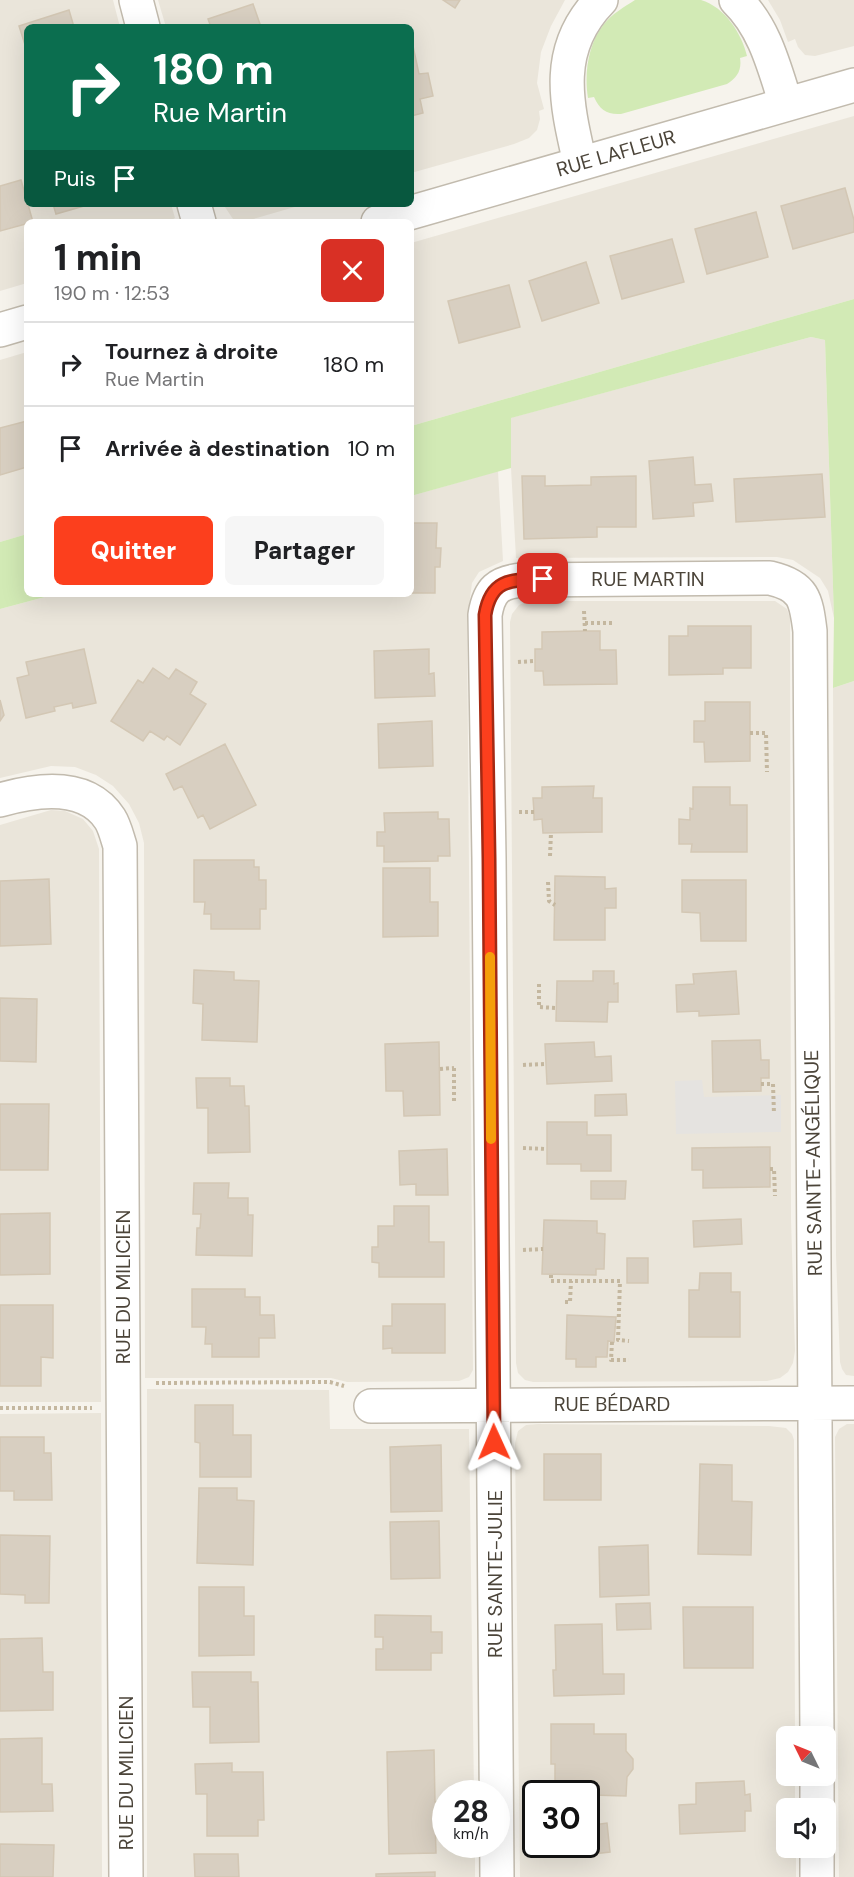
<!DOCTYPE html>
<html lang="fr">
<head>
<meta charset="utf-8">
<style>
	:root { --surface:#fff; --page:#f6f6f6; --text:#202124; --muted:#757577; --line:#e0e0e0; --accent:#fc3f1d }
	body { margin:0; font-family:"DM Sans",sans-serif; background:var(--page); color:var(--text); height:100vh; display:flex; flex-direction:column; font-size:22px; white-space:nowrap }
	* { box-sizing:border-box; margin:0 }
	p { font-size:20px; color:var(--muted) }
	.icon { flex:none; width:33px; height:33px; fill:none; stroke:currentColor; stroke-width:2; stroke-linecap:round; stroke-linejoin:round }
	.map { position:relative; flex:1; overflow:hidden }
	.drawer { position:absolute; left:24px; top:219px; width:390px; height:378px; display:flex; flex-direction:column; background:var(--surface); border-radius:9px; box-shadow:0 6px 24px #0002 }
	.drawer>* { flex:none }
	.hud { position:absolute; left:24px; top:24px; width:390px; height:183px; border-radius:9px; box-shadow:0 6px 24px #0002; background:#0b6e4f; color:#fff; overflow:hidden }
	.needle { width:39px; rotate:313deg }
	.tools { position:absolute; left:776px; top:1726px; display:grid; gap:12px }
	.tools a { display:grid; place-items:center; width:60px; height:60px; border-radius:9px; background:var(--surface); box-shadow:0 6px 24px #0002; font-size:30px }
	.speed { position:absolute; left:432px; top:1780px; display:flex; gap:12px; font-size:30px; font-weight:700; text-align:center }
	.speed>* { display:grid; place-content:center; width:78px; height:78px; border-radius:50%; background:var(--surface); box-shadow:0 6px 24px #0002; line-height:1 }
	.speed small { font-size:15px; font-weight:400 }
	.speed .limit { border:3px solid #111; border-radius:9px; background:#fff; color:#111 }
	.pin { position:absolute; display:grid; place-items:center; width:51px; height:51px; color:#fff; margin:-26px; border-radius:12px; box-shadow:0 3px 9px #0006 }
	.me { position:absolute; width:66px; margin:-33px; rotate:359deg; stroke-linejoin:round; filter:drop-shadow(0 0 4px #0008) }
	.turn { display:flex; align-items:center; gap:21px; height:126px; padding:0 30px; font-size:27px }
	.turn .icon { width:78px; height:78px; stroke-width:2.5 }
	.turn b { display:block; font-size:42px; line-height:51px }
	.then { display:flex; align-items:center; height:57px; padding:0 30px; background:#0003; gap:12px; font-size:22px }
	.round { display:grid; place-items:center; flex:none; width:63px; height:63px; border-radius:9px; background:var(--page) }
	.overview { display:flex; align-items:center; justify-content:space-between; height:102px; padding:0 30px }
	h1 { font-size:36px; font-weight:800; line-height:45px }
	.action { display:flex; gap:12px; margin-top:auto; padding:12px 30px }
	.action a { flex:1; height:69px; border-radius:9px; background:var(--accent); color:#fff; font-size:24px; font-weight:800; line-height:69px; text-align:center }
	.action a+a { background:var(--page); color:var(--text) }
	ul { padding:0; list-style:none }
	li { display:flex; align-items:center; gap:18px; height:84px; padding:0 30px; border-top:2px solid var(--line) }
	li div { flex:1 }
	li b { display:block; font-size:22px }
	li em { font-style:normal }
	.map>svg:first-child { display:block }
	.residential { fill:#eae5da; fill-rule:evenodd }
	.green { fill:#d2eab5 }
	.parking { fill:#e5e3e0 }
	.building { fill:#d8cfc1; stroke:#d3c7b4; stroke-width:1.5 }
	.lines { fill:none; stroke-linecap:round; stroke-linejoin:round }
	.minor-casing { stroke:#c2bbae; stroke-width:36 }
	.tertiary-casing { stroke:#c2bbae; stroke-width:36 }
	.path { stroke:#c4b79f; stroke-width:4; stroke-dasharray:3 3; stroke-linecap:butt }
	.minor { stroke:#fff; stroke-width:33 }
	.tertiary { stroke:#fff; stroke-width:33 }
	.route-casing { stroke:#a42913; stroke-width:15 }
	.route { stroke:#fc3f1d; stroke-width:10 }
	.slow { stroke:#f59e0b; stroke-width:10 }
	.labels { text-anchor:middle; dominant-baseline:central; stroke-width:6; stroke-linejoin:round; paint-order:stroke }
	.street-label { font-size:20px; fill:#4b4439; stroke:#fff }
</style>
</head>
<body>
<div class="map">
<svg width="854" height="1877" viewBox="0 0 854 1877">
	<rect width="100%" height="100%" fill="#f6f3ec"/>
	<!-- residential -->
	<path class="residential" d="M0 0H113L120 27H27V204H171L175 218 168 222H27V283L0 291Z
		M158 0H565L551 26 541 52 537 83 544 109 539 111 540 119 537 130 529 138 514 144 411 173V27H166Z
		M768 0H854V46L815 56 805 55 798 47 795 39 788 42 780 20Z
		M854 116V299L411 426V243Z
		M223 204H305L243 222 233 219Z
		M811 337 825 340 834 618 828 591 820 578 793 560 777 557 516 558 511 468 510 418Z
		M27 352V534L0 542V360Z
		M498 471 503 561 479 572 472 583 467 621 473 1370 469 1377 459 1381 347 1382 331 1378H145L144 843 139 823 129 804 113 786 96 775 75 767 51 766 0 778V609L56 594H411V496Z
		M528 601H775L787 609 790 618 791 1219 795 1351 793 1363 788 1372 780 1378 767 1381 533 1382 525 1380 518 1373 516 1363 510 622 512 614 519 605Z
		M854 681V1376L846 1375 842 1369 840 1362 836 1255 833 688Z
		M51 810 65 811 83 819 93 831 99 849 101 1402H0V825Z
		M147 1389 329 1390 330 1429H469L474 1794H446V1845H475V1877H147Z
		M101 1413 102 1877H0V1414Z
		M538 1424 769 1426 786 1428 792 1434 794 1440 795 1737H786V1776H795V1809H786V1848H796V1877H520L515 1443 518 1431 526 1425ZM536 1794H586V1845H536Z
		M847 1424H854V1877H839L835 1437 839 1429Z"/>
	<!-- green -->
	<path class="green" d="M635 0C651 0 687 0 701 0 725 7 742 34 747 56L740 58C742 70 737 78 727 84L621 114C607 115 600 110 594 97L588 98C584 73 588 44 604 24 612 14 624 7 635 0Z
		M854 299V681L833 688 834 618 825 340 811 337 511 418V468L411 496V426Z
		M27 534V594H56L0 609V542Z"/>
	<!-- parking -->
	<path class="parking" d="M702 1080 704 1097 781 1095V1132L676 1134 675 1081Z"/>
	<!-- building -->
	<path class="building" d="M443 0H460L455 8Z
		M253 4 261 27H211L208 19Z
		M69 10 74 27H27V51L19 26Z
		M411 37 419 74 428 73 433 96 420 99 423 113 411 116Z
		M21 180 33 222 0 231V186Z
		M845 188 854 220V232L793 249 781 206Z
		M53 204H91L56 214Z
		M756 212 768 257 707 274 695 229Z
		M672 239 684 282 622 299 610 256Z
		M586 262 599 303 542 321 529 281Z
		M509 285 520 327 459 343 448 301Z
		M27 421V467L0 475V428Z
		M693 457 695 485 711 484 713 501 693 503 694 516 653 519 649 461Z
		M822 474 825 517 736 522 734 479Z
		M522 476H545V486L591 485V477L636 476V527H597V537L524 539Z
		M411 523H437L436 548H441L440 567H435V593H411Z
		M688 626H751V668H723V674L669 675V636H688Z
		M585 631H600V650H616L617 684 544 685 543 671H535V649H542V632Z
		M84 649 96 703 73 708 72 703 54 707 55 711 26 718 17 678 29 675 26 662Z
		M429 649V674L434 673 435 696 375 698 374 651Z
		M153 668 169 679 176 669 197 682 190 694 206 704 180 745 167 736 164 740 150 731 143 741 111 721 138 680 143 683Z
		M0 700 4 715 0 721Z
		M705 702H750V761L705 762 704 742H694V721H705Z
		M432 721 433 766 379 768 378 724Z
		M225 744 256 805 210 829 203 815 198 818 182 786 174 790 166 774Z
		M594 786 593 798H602V832L543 833 542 819 534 820V812L533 798H542V787Z
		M693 787H730V805H747V852H691L692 844H679V819L690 820V808L693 809Z
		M438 812V819H449L450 856H438V861L384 862V846H377V832H385L384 813Z
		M194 860H254V867H259V880H266V909H260V929H211V914H204L205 902H194Z
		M383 868H430V902H438V936L383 937Z
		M555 876 605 877V889L616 888V908H605V940H554Z
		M49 879 51 944 0 946V881Z
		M682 880H746V941H701L700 913 682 912Z
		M194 970 234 972V980L259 981 257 1042 202 1040 203 1004 193 1003Z
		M593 971H614V984L618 983V1002H608L607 1022 556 1021 557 981H593Z
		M736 971 739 1014 699 1016V1011L677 1012 676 985 694 984 693 974Z
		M0 998 37 999 36 1062 0 1061Z
		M760 1040 761 1060H769V1078H761V1091L713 1092 712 1041Z
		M439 1042 440 1115 404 1116 403 1091H386L385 1044Z
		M594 1042 595 1057 611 1056 612 1081 547 1084 545 1044Z
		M196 1078H230V1086H244L245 1106H249L250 1152 208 1153V1108H197Z
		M626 1094 627 1115 595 1116V1095Z
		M0 1104H49L48 1170H0Z
		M547 1122H587V1135H611V1171H581V1164H547Z
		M770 1147V1187L703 1188V1170H692V1148Z
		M447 1149 448 1195H416V1184L400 1185 399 1151Z
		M591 1181H626L625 1199H591Z
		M194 1183H229L228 1198H248V1215H253L252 1256 196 1255 197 1228H200L201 1214H193Z
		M394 1206H429V1242H444V1277H379V1263L372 1262V1247H378V1226H394Z
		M50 1213V1274L0 1275V1214Z
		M741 1219 742 1244 694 1247 693 1221Z
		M544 1220 597 1221V1233L605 1234 604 1269H596V1275L542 1274Z
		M627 1258H648V1283H627Z
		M700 1273H731V1292H740V1337H689V1290H699Z
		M192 1289H245V1297H260V1315H274L275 1338H259V1357H212V1344H205L206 1327H192Z
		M392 1304H445V1353H392V1348L383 1349V1326H392Z
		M0 1305H53V1358L41 1357V1386H0Z
		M567 1315 616 1317 614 1342 608 1341 607 1357H596V1367H576V1359H566Z
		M195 1405H233V1435H251V1477H200V1443L195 1442Z
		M0 1437H44V1453H51L52 1500H14V1491H0Z
		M441 1445 442 1511 391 1512 390 1447Z
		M544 1454H601V1500H544Z
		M700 1464 732 1465V1501L752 1502 751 1555 698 1554Z
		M199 1488H237V1500L254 1501 253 1565 197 1563Z
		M439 1521 440 1578 391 1579 390 1522Z
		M0 1535 50 1536 49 1603H25V1595L0 1594Z
		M648 1545 649 1595 600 1597 599 1547Z
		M199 1587H244V1616H254V1655L199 1656Z
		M650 1603 651 1629 617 1630 616 1604Z
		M683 1607H753V1668H684Z
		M375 1615 431 1616V1632H442V1653H431V1670H376V1649H383V1637H375Z
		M602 1624 603 1674H624V1694L554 1696 553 1670H556L555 1625Z
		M42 1638 43 1672H53V1710L0 1711V1639Z
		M192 1672H251V1682H258L259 1742 210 1743V1707H193Z
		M551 1724H594V1734H626V1751L633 1759V1769L627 1777 626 1796 555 1794V1764H551Z
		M42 1738V1784H52L53 1811 0 1812V1739Z
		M434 1750 435 1802H441V1819H435L436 1853 389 1854 387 1752Z
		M232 1763V1772H263L264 1820H258V1836H207V1794H196L195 1764Z
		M744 1781 745 1795 750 1794 751 1811H745V1831L680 1834 679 1805 696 1804V1783Z
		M607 1823 610 1852 567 1857 566 1845H586V1826Z
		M0 1844 54 1845 53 1877H0Z
		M194 1854H238L239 1877H195Z
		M435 1872V1877H376V1874Z"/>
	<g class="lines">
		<!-- minor casing -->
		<g class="minor-casing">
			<path id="minor" d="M136 0 143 27
				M736 0C765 28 774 67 786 104
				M580 163C566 102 553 49 601 0
				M194 204 199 222
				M0 800C35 790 86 782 110 819 115 827 117 837 120 846L126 1877
				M371 1406 854 1403
				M817 1776V1809
				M817 1848V1877
				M497 1877 489 858 485 615C489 590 498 582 523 580L770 578C804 586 806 599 810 631L817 1737"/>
		</g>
		<!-- tertiary casing -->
		<g class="tertiary-casing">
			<path id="tertiary" d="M378 222 854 85
				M0 330 27 322"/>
		</g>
		<!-- path -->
		<path class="path" d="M584 611 585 631
			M585 623H613
			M518 662 535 661
			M750 733H766L767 772
			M519 812H534
			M550 856 551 833
			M548 882 549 901 555 905
			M539 984V1007L556 1008
			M523 1065 546 1064
			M454 1068V1103
			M440 1069 454 1068
			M761 1084H773L774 1114
			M523 1148 547 1149
			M770 1169H774L775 1196
			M523 1250 543 1249
			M551 1275V1281H620L618 1340 629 1341
			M565 1302H570L571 1281
			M612 1342 611 1360H629
			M156 1383 330 1382 344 1386
			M0 1408H92"/>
		<!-- minor -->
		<use href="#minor" class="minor"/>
		<!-- tertiary -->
		<use href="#tertiary" class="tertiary"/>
	</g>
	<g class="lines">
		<!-- route casing -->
		<g class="route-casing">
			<path id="route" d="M494 1442 489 858 485 615C491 578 512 580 543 579"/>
		</g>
		<!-- route -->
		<use href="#route" class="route"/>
		<!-- slow -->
		<path class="slow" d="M490 957 491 1139"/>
	</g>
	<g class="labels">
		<!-- street labels -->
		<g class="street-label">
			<text transform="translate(616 153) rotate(-16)">RUE LAFLEUR</text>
			<text x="648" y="579">RUE MARTIN</text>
			<text transform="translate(813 1163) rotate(-91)">RUE SAINTE-ANGÉLIQUE</text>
			<text transform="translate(123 1287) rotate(-90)">RUE DU MILICIEN</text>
			<text x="612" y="1404">RUE BÉDARD</text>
			<text transform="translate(495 1574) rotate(-90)">RUE SAINTE-JULIE</text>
			<text transform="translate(126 1773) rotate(-90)">RUE DU MILICIEN</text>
		</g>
	</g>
</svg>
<div class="tools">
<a><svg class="needle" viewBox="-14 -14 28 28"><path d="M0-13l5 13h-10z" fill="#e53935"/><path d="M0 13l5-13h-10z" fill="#757577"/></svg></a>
<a><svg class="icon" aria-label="sound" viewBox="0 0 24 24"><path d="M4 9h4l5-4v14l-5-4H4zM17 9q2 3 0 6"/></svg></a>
</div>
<div class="speed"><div>28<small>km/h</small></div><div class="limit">30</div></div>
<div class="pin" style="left:543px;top:579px;background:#d93025"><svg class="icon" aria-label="arrive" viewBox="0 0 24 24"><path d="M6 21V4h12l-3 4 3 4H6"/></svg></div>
<svg class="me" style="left:494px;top:1442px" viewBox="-20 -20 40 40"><path d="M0-17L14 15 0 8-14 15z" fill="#fc3f1d" stroke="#fff" stroke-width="4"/></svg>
<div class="hud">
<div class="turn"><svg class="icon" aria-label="right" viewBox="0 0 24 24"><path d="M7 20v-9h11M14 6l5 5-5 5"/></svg><div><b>180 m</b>Rue Martin</div></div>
<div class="then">Puis<svg class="icon" aria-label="arrive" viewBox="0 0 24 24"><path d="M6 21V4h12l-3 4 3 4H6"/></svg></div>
</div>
<section class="drawer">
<div class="overview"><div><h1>1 min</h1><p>190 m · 12:53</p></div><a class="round" style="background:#d93025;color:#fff"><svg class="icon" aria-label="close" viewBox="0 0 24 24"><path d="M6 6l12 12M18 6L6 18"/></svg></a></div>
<ul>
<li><svg class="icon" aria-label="right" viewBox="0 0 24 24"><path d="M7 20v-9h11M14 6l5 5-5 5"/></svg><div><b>Tournez à droite</b><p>Rue Martin</p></div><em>180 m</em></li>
<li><svg class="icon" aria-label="arrive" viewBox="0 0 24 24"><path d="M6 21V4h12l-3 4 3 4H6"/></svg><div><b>Arrivée à destination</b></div><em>10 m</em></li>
</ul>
<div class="action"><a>Quitter</a><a>Partager</a></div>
</section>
</div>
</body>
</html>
